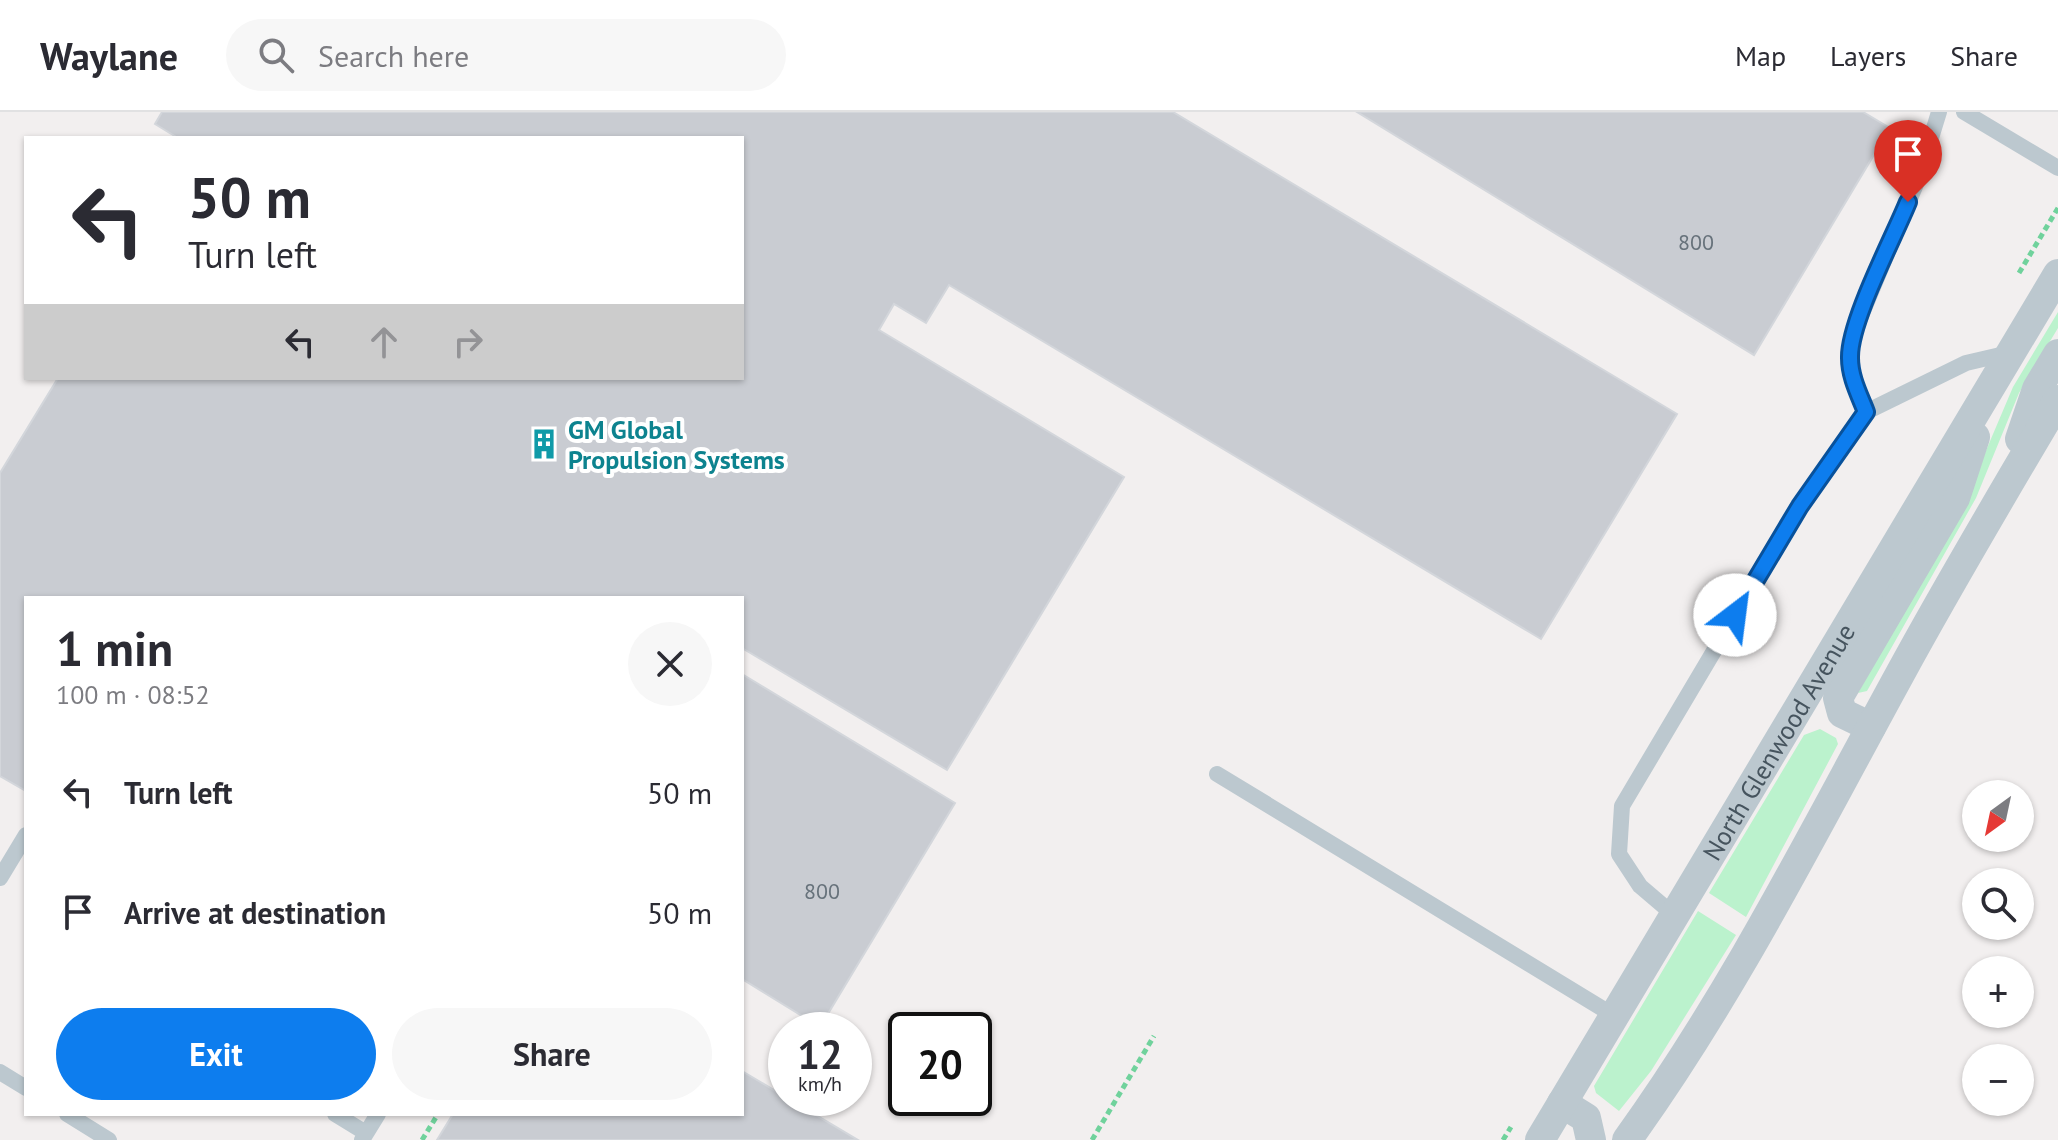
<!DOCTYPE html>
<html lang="en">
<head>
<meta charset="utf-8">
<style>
	:root { --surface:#fff; --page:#f7f7f7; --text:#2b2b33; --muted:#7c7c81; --line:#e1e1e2; --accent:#0d7dee }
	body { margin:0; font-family:"PT Sans",sans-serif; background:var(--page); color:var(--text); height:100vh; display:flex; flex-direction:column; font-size:30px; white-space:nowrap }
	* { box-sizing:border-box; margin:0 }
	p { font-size:26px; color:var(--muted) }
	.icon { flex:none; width:44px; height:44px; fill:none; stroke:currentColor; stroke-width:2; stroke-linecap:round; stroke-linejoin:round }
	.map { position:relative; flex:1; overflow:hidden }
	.details { position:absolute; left:24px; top:484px; width:720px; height:520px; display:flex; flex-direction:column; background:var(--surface); border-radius:0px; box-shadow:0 2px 6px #0004 }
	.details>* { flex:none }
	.hud { position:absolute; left:24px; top:24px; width:720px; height:244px; border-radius:0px; box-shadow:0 2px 6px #0004; background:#fff; color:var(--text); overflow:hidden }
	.needle { width:52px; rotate:213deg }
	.buttons { position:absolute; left:1962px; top:668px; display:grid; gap:16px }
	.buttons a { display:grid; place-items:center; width:72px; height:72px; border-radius:50%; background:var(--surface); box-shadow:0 2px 6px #0004; font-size:40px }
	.speed { position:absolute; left:768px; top:900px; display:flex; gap:16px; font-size:40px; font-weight:700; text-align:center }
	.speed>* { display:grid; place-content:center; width:104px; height:104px; border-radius:50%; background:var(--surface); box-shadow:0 2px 6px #0004; line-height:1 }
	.speed small { font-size:20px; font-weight:400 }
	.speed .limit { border:4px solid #111; border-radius:12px; background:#fff; color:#111 }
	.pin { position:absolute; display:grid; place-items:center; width:68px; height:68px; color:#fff; margin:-82px -34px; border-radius:50% 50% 50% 0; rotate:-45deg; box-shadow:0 0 8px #0007 }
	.pin .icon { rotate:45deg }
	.me { position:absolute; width:88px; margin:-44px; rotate:30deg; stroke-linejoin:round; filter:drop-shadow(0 0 6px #0008) }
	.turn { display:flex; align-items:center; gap:28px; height:168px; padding:0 32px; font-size:36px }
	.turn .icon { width:104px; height:104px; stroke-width:2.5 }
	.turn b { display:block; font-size:56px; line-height:68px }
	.lanes { display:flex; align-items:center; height:76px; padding:0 32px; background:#0003; justify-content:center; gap:40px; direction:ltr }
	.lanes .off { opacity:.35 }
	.round { display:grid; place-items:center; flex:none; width:84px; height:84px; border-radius:42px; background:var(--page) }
	.summary { display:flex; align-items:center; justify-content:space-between; height:136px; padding:0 32px }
	h1 { font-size:48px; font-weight:600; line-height:60px }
	.primary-button { display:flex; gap:16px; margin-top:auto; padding:16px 32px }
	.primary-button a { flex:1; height:92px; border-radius:48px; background:var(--accent); color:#fff; font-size:32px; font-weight:600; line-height:92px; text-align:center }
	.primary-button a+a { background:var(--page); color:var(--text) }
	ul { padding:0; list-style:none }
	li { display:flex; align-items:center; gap:24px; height:120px; padding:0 32px }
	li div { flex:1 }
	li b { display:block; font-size:30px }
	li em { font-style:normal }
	header { display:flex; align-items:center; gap:48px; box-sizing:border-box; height:112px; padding:0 40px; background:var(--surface); border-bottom:2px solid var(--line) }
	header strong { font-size:38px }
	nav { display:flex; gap:44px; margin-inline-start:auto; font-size:28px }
	.search { width:560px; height:72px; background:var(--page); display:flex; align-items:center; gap:20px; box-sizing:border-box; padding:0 28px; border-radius:44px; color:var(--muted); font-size:30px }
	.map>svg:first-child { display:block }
	.green { fill:#bbf2cd }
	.building { fill:#c9ccd2; stroke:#d3d6db; stroke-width:2 }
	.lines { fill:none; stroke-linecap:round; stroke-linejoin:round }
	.path { stroke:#70d29c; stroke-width:5; stroke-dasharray:6 4; stroke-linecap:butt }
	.lane { stroke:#bcc8cf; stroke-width:16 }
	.street { stroke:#bcc8cf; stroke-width:30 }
	.route-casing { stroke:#08519b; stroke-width:20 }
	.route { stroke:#0d7dee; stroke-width:14 }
	.labels { text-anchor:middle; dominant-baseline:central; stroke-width:8; stroke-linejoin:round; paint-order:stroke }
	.number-label { font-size:22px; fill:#67727b }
	.culture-label { font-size:26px; font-weight:bold; fill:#0d838f; stroke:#fff; text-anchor:start }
	.street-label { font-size:26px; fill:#46545e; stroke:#fff }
</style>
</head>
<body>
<header>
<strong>Waylane</strong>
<div class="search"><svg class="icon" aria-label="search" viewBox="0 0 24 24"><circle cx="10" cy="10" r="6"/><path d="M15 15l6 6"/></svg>Search here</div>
<nav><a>Map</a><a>Layers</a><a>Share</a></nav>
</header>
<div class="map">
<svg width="2058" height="1028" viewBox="0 0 2058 1028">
	<rect width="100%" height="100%" fill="#f2efef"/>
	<!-- green -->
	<path class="green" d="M2058 200V216L2019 281 1976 386 1867 579 1858 581 1968 381 2013 275Z
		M1820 617 1836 626 1838 632 1746 805 1709 781 1804 623Z
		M1698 799 1736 823 1651 959 1619 999 1596 981 1594 974Z"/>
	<!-- building -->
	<path class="building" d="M162 0H1173L1677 302 1541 527 949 173 926 211 894 192 879 218 1124 365 947 658 742 536V486H26V679L0 664V361L58 266H742V26H178L155 12Z
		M1357 0H1863L1890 16 1754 243Z
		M742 562 955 691 820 915 742 867Z
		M742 959 858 1028H437L453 1002H742Z"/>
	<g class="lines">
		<!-- path -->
		<path class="path" d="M2019 161 2058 96
			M422 1028 438 1002
			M1092 1028 1154 924
			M1503 1028 1511 1015"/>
		<!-- lane -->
		<path class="lane" d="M1964 0 2058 56
			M1866 300 1851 259 1849 242 1856 216 1919 65 1939 0
			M1217 662 1613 903
			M0 766 26 723
			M1674 803 1640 774 1619 742 1622 694 1800 394 1866 300 1966 251 2009 241
			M0 960 26 976
			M67 1002 109 1028
			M335 1002 366 1021
			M362 1028 378 1002"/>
		<!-- street -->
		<g class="street">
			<path d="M2020 327 2037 277 2058 242"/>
			<path d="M1871 615 1842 601 1838 586 1955 386 1975 325"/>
			<path d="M1562 991 1586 1006 1591 1028"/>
			<path id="s1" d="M1540 1028 2058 162"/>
			<path d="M1627 1028C1733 881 1813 721 1900 562 1950 470 2004 379 2058 288"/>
		</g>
	</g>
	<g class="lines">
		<!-- route casing -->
		<g class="route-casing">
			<path id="route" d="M1735 503 1800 394 1866 300C1859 282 1850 265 1850 246 1849 210 1893 127 1908 90"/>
		</g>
		<!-- route -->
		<use href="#route" class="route"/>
	</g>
	<!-- icons -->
	<defs>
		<g id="building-bare" transform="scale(2.4)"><path d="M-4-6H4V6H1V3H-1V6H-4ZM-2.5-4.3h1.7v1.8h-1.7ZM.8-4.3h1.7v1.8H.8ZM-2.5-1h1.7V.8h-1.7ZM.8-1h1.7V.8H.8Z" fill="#0f9aa8" stroke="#fff" stroke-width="2.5" paint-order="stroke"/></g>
	</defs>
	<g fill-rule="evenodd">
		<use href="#building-bare" x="544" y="332"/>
	</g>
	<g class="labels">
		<!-- number labels -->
		<g class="number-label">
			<text x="1696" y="130">800</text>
			<text x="822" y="779">800</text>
		</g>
		<!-- culture labels -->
		<g class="culture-label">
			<text x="568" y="317">GM Global<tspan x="568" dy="30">Propulsion Systems</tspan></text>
		</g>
		<!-- street labels -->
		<g class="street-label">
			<text stroke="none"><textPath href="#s1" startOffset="464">North Glenwood Avenue</textPath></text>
		</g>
	</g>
</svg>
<div class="buttons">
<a><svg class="needle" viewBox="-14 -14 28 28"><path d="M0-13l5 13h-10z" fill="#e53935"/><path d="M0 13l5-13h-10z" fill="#7c7c81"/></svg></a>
<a><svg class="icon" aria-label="search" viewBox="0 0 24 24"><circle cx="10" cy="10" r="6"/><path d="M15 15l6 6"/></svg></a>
<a>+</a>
<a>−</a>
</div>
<div class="speed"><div>12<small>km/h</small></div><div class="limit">20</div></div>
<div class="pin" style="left:1908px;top:90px;background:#d93025"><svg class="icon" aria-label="arrive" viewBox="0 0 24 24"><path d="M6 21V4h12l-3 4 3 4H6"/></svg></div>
<svg class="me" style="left:1735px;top:503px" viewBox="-20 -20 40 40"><circle r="19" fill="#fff"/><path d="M0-13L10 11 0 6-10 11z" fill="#0d7dee"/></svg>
<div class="hud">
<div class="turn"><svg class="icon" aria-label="left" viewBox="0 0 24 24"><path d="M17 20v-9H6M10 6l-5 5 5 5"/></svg><div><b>50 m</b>Turn left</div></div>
<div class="lanes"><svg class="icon" aria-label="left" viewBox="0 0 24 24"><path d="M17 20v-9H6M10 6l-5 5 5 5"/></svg><svg class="icon off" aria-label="ahead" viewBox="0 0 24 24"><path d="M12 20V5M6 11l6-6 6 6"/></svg><svg class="icon off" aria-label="right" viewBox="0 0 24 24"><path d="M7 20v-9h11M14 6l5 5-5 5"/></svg></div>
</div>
<section class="details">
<div class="summary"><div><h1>1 min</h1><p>100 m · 08:52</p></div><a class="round"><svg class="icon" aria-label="close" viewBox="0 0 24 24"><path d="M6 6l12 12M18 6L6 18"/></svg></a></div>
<ul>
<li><svg class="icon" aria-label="left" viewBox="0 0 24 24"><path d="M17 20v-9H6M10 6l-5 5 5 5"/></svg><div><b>Turn left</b></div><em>50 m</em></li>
<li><svg class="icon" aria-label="arrive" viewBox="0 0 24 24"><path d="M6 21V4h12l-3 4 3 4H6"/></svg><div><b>Arrive at destination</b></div><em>50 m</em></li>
</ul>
<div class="primary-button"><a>Exit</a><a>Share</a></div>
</section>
</div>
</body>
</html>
